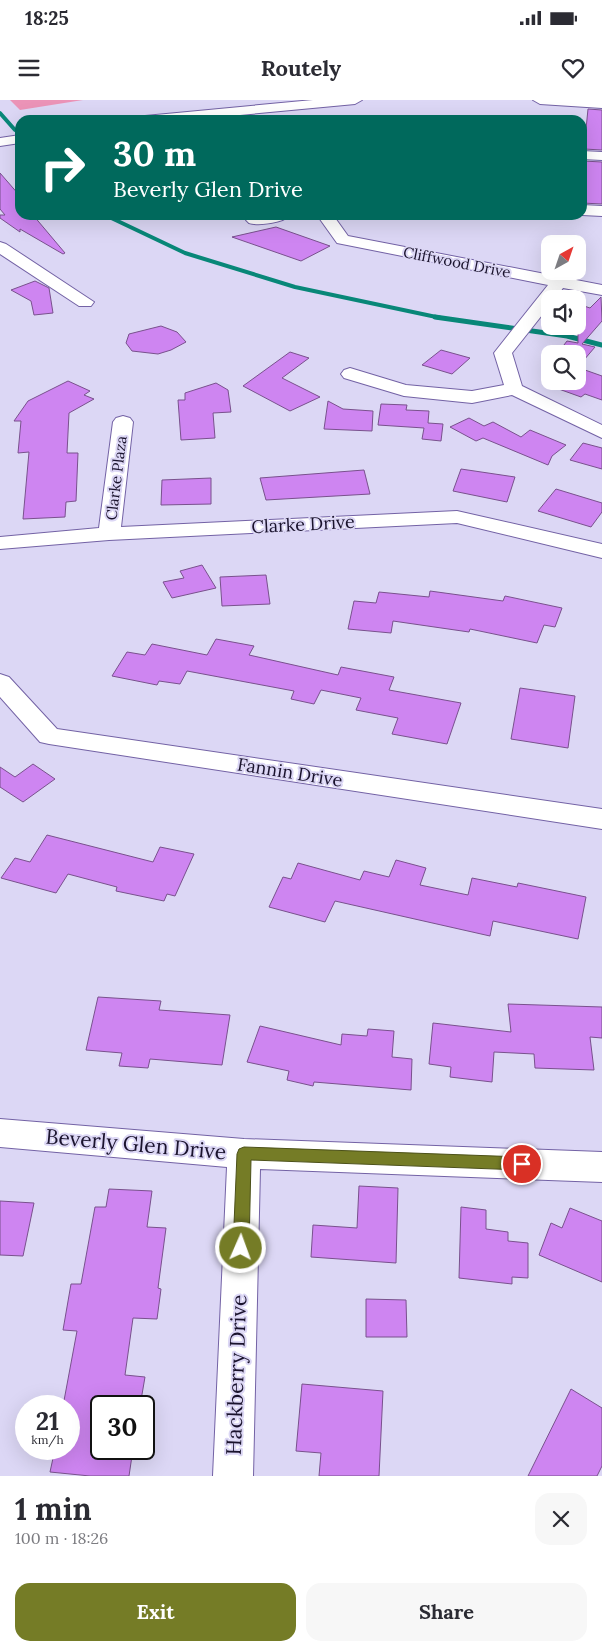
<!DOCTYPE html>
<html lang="en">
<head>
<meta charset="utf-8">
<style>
	:root { --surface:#fff; --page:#f7f7f7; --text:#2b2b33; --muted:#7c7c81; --accent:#757c26 }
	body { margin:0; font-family:Lora,serif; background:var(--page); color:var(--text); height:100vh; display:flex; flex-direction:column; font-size:19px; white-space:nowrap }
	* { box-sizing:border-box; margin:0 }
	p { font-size:16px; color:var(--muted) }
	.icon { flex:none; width:28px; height:28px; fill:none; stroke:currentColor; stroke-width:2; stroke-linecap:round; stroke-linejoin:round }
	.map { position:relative; height:1376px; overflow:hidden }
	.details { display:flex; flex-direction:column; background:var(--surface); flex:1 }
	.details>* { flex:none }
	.hud { position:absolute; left:15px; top:15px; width:572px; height:105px; border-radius:15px; box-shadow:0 5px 20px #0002; background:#00695c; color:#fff; overflow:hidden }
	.needle { width:32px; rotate:40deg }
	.tools { position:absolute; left:541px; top:135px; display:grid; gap:10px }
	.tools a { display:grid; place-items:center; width:45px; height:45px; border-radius:10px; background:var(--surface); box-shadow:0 5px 20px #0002; font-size:25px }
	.speed { position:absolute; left:15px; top:1295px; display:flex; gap:10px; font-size:25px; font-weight:700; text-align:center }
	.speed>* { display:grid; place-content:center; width:65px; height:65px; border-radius:50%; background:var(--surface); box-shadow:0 5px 20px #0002; line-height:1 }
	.speed small { font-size:12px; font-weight:400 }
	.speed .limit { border:2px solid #111; border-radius:8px; background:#fff; color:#111 }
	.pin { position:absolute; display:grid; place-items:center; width:42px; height:42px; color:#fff; margin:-21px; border:2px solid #fff; border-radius:50%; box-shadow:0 1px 5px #0007 }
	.me { position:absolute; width:55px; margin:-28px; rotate:2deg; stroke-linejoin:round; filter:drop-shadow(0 0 4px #0008) }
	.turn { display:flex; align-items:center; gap:18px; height:105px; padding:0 15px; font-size:22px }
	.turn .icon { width:65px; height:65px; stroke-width:2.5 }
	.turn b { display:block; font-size:35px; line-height:42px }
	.round { display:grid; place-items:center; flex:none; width:52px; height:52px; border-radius:15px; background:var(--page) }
	.headline { display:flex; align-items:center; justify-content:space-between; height:85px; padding:0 15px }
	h1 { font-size:30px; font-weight:700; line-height:38px }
	.action { display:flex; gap:10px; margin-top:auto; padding:10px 15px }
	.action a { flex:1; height:58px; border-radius:15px; background:var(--accent); color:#fff; font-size:20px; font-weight:700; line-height:58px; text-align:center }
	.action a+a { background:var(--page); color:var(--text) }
	.status { display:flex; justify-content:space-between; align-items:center; height:35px; padding:0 25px; background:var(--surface); direction:ltr }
	.status svg { height:14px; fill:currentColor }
	header { display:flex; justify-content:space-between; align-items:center; height:65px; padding:0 15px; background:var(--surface); font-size:22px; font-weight:700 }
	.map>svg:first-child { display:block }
	.green { fill:#eb93b7 }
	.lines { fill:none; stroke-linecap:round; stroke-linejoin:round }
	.stream-far1 { stroke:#088778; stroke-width:4 }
	.stream { stroke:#088778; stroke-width:5 }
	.building { fill:#ce85f1; stroke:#79518d }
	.minor-casing { stroke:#7362a5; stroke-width:2 }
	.minor { fill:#fff; fill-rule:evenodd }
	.route { fill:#757c26; stroke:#4c5119 }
	.labels { text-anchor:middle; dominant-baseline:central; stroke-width:4; stroke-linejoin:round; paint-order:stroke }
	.far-street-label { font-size:15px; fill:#1a132d; stroke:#dcd7f5 }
	.street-label { font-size:18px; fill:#1a132d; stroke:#dcd7f5 }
	.near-street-label { font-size:21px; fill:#1a132d; stroke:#dcd7f5 }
</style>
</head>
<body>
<div class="status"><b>18:25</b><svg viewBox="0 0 49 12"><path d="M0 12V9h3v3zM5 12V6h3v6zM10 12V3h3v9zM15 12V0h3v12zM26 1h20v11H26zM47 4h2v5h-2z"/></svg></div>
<header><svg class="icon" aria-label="menu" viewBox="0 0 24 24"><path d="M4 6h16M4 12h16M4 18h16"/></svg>Routely<svg class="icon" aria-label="heart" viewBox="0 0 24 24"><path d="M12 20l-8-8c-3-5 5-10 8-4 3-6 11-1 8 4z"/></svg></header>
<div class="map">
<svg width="602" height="1376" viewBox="0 0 602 1376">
	<rect width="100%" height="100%" fill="#dcd7f5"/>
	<!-- green -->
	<path class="green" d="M10 0H83L20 10Z"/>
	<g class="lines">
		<!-- stream-far1 -->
		<path class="stream-far1" d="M0 13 15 30
			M105 115 185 153 295 187 441 218"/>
		<!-- stream -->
		<path class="stream" d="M435 217 567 236 602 245"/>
	</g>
	<!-- building -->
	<path class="building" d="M588 9 602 10V50L584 49Z
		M583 61 602 62V104L582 103Z
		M0 73 20 96V115H33L65 153 63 154 20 129V132L0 118V115H5L0 109Z
		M276 127 330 146 301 161 232 137Z
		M35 181 49 188 53 213 34 215 31 201 11 190Z
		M601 197 602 221 582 244 595 247 578 267V254H557L567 241 578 243V204L590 208Z
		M161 226 177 232 186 242 171 250 158 254 132 251 126 243 129 234Z
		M441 250 470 258 452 274 422 265Z
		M290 252 309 258 282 278 320 297 290 311 243 286Z
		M585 270 602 276V300L585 294 581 297 556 288 567 281H578V275Z
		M68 281 90 291 84 295 94 299 69 313 67 353H78L76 401 66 402 65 417 23 419 29 352 18 353 21 321H14L28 301Z
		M216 283 228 290 231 312 213 313 215 338 181 340 178 300H185V293Z
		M328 301 343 309 373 311 372 331 324 329Z
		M381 304 407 305 406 310 429 311 428 323 443 324 441 341 422 339 424 328 378 325Z
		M469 318 484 326 493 322 521 337 530 330 566 345 552 356 548 365 483 338 476 341 450 327Z
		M583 343 602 348V369L570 360Z
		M461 369 515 377 507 402 453 391Z
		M364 370 370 394 266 400 260 378Z
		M211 378V404L161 405 162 380Z
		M556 389 602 403V412L591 427 538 411Z
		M202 465 216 488 172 498 163 482 184 478 180 471Z
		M266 475 270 504 222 506 220 477Z
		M430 491 503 501 505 496 562 508 555 527 544 525 537 543 470 529 469 532 393 521 391 533 348 529 354 501 376 503 379 492 429 497Z
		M216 539 254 546 249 555 338 575 341 567 394 577 389 590 461 603 447 644 392 634 398 618 356 610 361 598 321 590 314 604 291 599 294 591 187 571 180 584 159 581 157 585 112 576 127 552 145 555 152 544 207 555Z
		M520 588 575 596 568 648 511 639Z
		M33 664 55 679 23 702 0 687V667L15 677Z
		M47 735 153 762 160 747 194 754 175 796 167 794 164 801 116 791 117 787 68 774 56 793 1 778 15 758 30 762Z
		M396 760 426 768 420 785 468 795 472 778 517 787 518 783 586 797 578 839 493 821 490 836 335 801 325 822 269 807 283 777 291 779 298 763 360 780 364 771 389 777Z
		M98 897 161 901 159 910 230 915 222 965 150 959 148 968 119 966 122 953 86 950Z
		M508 904 602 907V938L590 937 594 970 535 968 534 954 494 952 492 982 450 977 451 967 429 964 433 923 511 932Z
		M260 926 341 945 342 934 367 936 368 929 394 931 392 957 412 959 411 990 314 982 313 986 287 980 289 971 247 962Z
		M359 1086 398 1088 396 1163 311 1157 313 1125 357 1128Z
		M109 1089 152 1091 147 1127 166 1128 158 1188 161 1189 157 1219 133 1218 125 1275 145 1277 140 1306H101V1349H133L129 1376H90L50 1372 55 1349H69V1306H63L77 1231 63 1230 71 1184H81L95 1107H106Z
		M0 1101 34 1103 23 1156 0 1155Z
		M461 1107 486 1110V1129L508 1132V1141L528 1143V1178L512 1177V1184L459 1178Z
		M570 1108 602 1121V1182L539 1155 551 1123 562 1128Z
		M366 1199 406 1200 407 1237H366Z
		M302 1284 383 1291 379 1376H319L321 1353 296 1351Z
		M571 1289 602 1308V1366L597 1376H528Z"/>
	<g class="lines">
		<!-- minor casing -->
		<g class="minor-casing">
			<path id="minor" d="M313 0H362L355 4 187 20H138L145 16Z
				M533 0H602V8L540 4Z
				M20 35V43L0 46V38Z
				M582 51 602 52V60L582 59Z
				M582 105 602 106V116L582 115Z
				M256 115H290C284 123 258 126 249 123L246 120 249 117Z
				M317 115H333L348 136 602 185V195L563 188 555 199H550V205L512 253 522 286 602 325V338L512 295 472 303 404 296 344 278 341 274 344 270 350 268 406 285 472 291 504 285 494 253 548 185 337 143Z
				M0 142 6 144 94 202 91 206H79L0 154Z
				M123 316 130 318 133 322 121 427 457 411 602 444V458L457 423 109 440 0 449V437L99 428 113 322 116 318Z
				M0 574 9 577 57 629 602 709V729L49 644 40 642 0 597Z
				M0 1019 244 1039 602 1052V1082L260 1069 253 1376H213L227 1067 0 1047Z"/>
		</g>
		<!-- minor -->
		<use href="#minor" class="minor"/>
	</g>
	<!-- route -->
	<path class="route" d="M244 1047 522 1057 528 1059 530 1064 528 1068 522 1070 251 1060 249 1148 246 1153 241 1156 236 1153 233 1148 237 1054 239 1049Z"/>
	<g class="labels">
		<!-- far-street labels -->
		<g class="far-street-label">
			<text transform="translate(457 162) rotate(11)">Cliffwood Drive</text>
			<text transform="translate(116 378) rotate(-83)">Clarke Plaza</text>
		</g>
		<!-- street labels -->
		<g class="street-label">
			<text transform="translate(303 424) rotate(-3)">Clarke Drive</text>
			<text transform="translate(290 672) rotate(9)">Fannin Drive</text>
		</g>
		<!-- near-street labels -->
		<g class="near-street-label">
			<text transform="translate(136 1044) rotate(5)">Beverly Glen Drive</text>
			<text transform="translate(236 1275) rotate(-88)">Hackberry Drive</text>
		</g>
	</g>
</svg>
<div class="tools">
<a><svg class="needle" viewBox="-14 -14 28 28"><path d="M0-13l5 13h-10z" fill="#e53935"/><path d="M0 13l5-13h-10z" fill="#7c7c81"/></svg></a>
<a><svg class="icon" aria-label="sound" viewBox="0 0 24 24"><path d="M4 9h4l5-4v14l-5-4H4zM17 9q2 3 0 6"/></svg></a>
<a><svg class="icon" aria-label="search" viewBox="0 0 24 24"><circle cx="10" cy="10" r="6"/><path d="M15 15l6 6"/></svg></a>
</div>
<div class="speed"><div>21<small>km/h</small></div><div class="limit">30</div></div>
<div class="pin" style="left:522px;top:1064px;background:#d93025"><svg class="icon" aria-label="arrive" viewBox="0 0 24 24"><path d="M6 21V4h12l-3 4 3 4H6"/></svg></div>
<svg class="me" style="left:241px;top:1148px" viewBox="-20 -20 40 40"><circle r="17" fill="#757c26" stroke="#fff" stroke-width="3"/><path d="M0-11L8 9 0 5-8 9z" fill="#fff"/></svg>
<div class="hud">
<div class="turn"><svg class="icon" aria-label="right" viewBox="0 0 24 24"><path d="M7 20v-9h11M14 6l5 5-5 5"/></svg><div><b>30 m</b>Beverly Glen Drive</div></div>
</div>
</div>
<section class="details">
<div class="headline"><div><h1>1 min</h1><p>100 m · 18:26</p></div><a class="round"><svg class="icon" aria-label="close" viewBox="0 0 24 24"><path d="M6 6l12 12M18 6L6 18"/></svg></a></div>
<div class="action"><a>Exit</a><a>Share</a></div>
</section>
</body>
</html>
